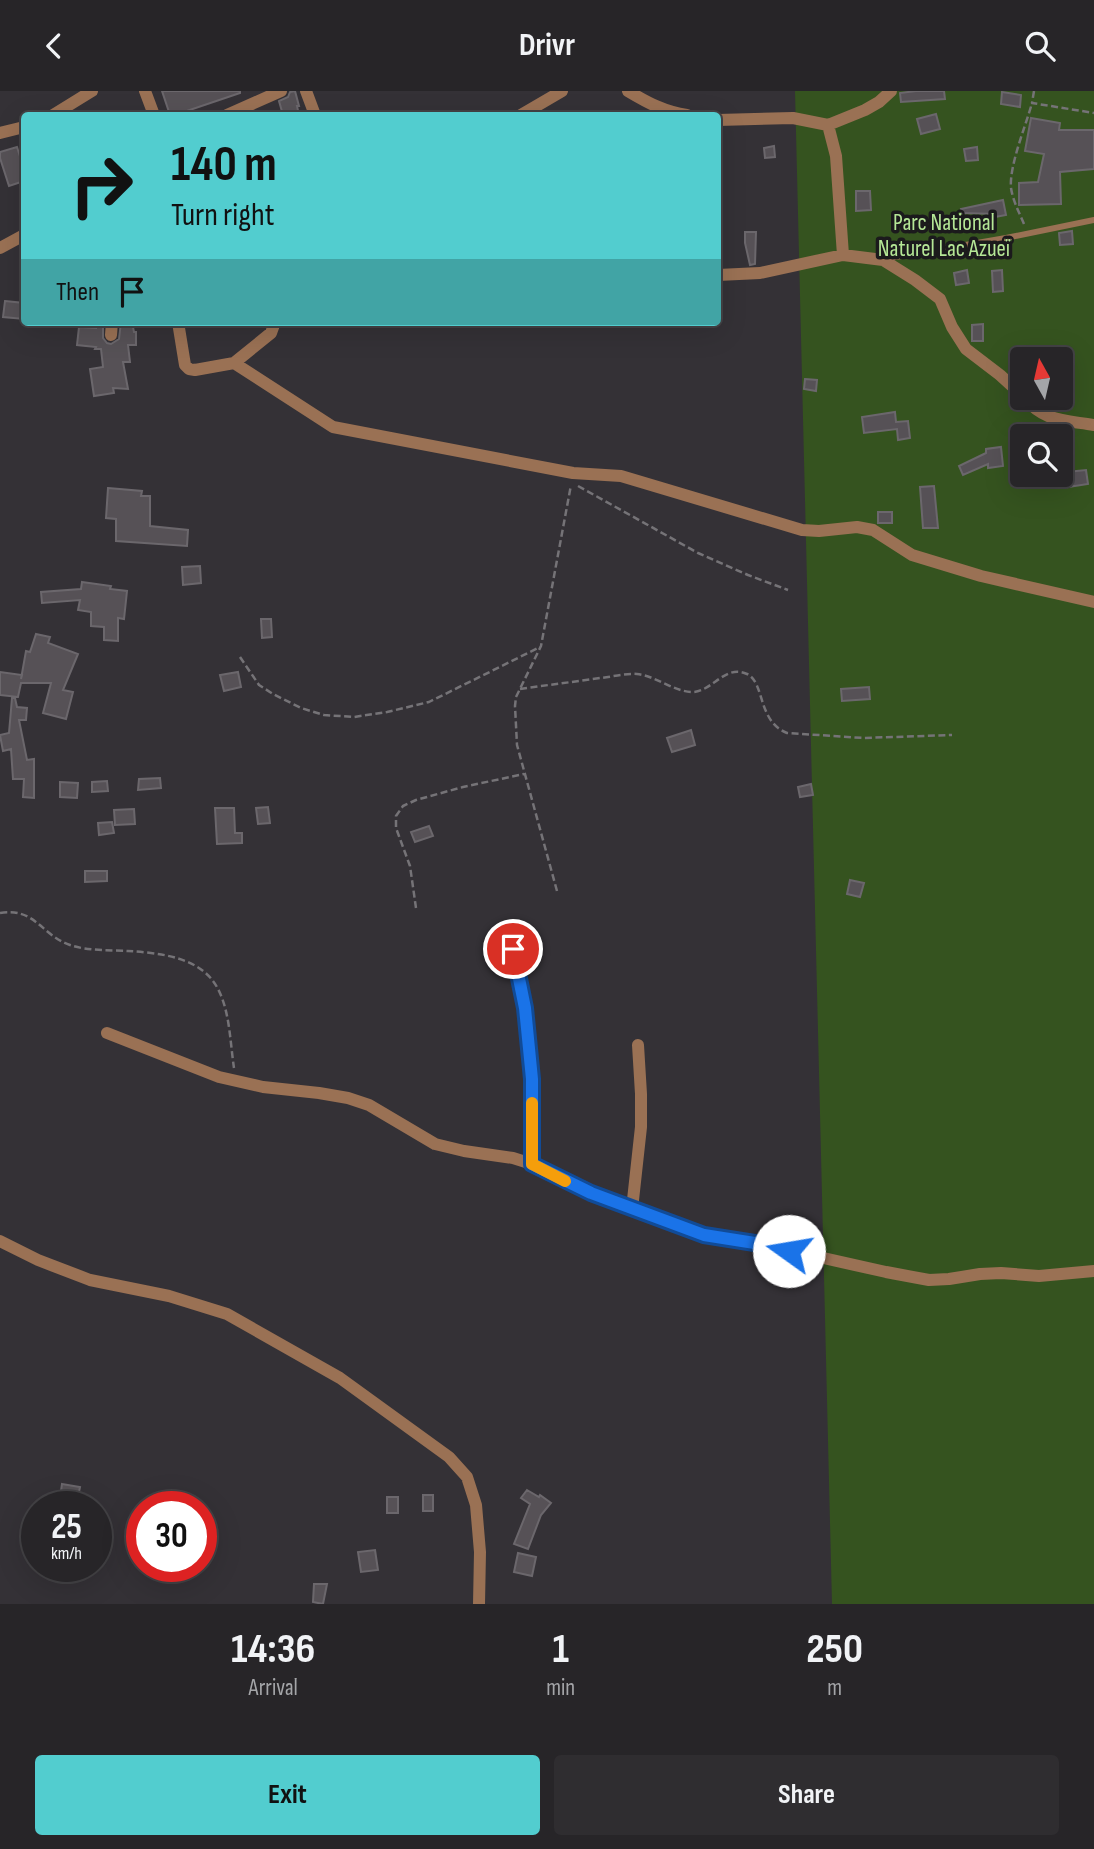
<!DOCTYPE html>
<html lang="en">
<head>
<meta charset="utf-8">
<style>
	:root { --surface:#272528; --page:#2f2d30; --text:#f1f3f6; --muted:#a4a5a8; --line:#434245; --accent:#52cdcf }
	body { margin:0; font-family:"Sofia Sans Condensed",sans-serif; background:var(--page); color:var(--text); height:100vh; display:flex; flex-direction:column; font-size:26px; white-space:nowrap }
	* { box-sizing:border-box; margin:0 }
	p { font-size:23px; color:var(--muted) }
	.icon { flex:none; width:38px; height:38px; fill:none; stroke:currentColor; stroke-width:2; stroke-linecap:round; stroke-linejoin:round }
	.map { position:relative; height:1513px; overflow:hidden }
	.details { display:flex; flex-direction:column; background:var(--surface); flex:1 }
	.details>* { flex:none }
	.top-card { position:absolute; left:21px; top:21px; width:700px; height:214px; border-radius:7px; box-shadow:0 7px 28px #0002,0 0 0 2px var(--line); background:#52cdcf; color:#111; overflow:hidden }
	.needle { width:46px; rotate:352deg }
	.tools { position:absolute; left:1010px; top:256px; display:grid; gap:14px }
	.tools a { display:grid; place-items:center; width:63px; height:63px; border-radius:7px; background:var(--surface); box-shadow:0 7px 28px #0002,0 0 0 2px var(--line); font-size:35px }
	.speed { position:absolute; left:21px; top:1400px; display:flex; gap:14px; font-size:35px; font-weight:700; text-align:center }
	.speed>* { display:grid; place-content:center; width:91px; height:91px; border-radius:50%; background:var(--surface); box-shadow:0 7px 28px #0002,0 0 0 2px var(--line); line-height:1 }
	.speed small { font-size:18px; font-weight:400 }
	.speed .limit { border:10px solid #d22; background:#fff; color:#111 }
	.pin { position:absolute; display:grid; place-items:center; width:60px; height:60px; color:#fff; margin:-30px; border:4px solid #fff; border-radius:50%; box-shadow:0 2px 7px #0007 }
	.me { position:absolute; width:77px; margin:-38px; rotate:283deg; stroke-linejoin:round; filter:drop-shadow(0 0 5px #0008) }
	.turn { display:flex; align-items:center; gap:24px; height:147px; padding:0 35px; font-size:32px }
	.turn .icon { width:91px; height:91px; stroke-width:2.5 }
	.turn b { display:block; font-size:49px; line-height:60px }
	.then { display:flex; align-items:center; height:66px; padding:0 35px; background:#0003; gap:14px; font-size:26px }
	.eta { display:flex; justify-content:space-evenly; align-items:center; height:119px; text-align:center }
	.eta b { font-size:42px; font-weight:700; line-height:49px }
	.primary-button { display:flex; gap:14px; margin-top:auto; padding:14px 35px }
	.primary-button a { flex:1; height:80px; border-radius:7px; background:var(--accent); color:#111; font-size:28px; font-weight:700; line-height:80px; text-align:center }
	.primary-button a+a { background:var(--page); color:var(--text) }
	header { display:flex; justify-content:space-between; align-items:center; height:91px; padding:0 35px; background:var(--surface); font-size:32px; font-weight:700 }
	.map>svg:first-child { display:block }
	.green { fill:#35531f; fill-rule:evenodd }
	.building { fill:#565156; stroke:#6b676c; stroke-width:2 }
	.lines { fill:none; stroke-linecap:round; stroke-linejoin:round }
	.path { stroke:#757377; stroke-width:2.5; stroke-dasharray:7 3.5; stroke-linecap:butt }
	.lane { stroke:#9a7154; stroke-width:6 }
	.street { stroke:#9a7154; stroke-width:12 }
	.route-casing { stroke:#114b97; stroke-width:18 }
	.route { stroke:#1a73e8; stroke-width:12 }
	.slow { stroke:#f59e0b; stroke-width:12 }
	.labels { text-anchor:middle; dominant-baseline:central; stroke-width:7; stroke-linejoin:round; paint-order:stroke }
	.park-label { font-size:23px; fill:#b5e796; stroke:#1b1a1c }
</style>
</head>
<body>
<header><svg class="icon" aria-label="back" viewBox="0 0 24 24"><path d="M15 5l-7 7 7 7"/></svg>Drivr<svg class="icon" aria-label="search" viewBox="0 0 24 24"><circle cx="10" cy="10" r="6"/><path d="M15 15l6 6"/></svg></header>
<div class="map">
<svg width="1094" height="1513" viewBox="0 0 1094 1513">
	<rect width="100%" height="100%" fill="#343136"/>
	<!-- green -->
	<path class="green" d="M795 0H1094V1513H832ZM1022 268H1060V306H1022ZM1022 345H1060V383H1022Z"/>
	<!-- building -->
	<path class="building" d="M162 0H240V2L175 24H170Z
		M295 0 299 15H297L299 24H283L279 10 288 6 290 1Z
		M916 0H944L945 8 901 11 900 2Z
		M1002 1 1021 4 1020 16 1001 13Z
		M936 23 940 38 921 43 917 28Z
		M1031 27 1060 32 1059 39H1094V78L1060 81 1061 113 1019 114V92L1038 91 1044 63 1025 60Z
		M774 55 775 66 765 67 764 57Z
		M17 56 24 78V90L9 95 0 67V61Z
		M977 56 978 69 966 70 964 58Z
		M856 100H870L871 119 856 120Z
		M1003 109 1006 124 995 126V123L962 122 961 118Z
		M1072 140 1073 153 1060 154 1059 142Z
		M745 141H756L755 173 750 174 745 152Z
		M967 179 969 192 956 194 954 182Z
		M1002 179 1003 200 993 201 992 180Z
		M5 210 24 212V228L3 226Z
		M96 231H103V247L107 252 111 253 119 248 121 231H132L134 241H136V254H128L130 271H123L128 298 113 297 114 302 94 305 90 278 103 276 101 258H95L96 256 77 254 79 236 96 237Z
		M983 233V250H972V234Z
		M805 288 817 289 816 300 804 298Z
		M895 321 896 331 908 330 910 347 898 349 897 338 864 342 862 326Z
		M1001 356 1003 375 988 377V373L963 384 959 375 986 362V358Z
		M1086 379 1088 393 1068 396 1067 381Z
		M934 395 938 437H923L920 396Z
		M108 397 142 400 141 405H150V435L188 439 187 455 116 450V428L106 427Z
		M878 421H892V432H878Z
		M200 475 201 492 183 494 182 476Z
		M82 491 111 495 110 498 127 500 124 528 118 527V550L104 549V536L91 535V521L78 519 80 509 42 512 41 501 81 498Z
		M261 528H271L272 546 262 547Z
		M36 543 50 546 48 552 78 563 63 599 73 601 66 628 43 622 51 592H21L18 606 0 604V581L22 584 21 588 26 560 30 561Z
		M238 581 241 596 224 600 220 584Z
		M869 596 870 608 842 610 841 598Z
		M12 607H15L17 616 27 617 26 629H19L27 669 34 668V707L23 706 24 688H13L11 658 3 660 0 644 9 642Z
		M691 639 695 654 672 661 667 647Z
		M160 687 161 697 138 699 139 688Z
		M107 690 108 700 92 701V691Z
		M60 691 78 692 77 707 60 706Z
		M811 693 813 704 800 706 798 696Z
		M268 716 270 732 258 733 256 717Z
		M215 717H234L235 742H242V752L217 753Z
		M134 718 135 733 115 734 114 719Z
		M112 731 114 742 99 744 98 732Z
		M429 735 433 745 415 751 411 741Z
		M85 780H107V790L85 791Z
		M850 789 864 792 860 806 847 803Z
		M62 1393 80 1396 77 1410 60 1407Z
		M527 1399 539 1406 540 1404 551 1412 541 1424 528 1458 514 1453 530 1413 521 1407Z
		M423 1404H433V1420H423Z
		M387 1406H398V1422H387Z
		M375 1459 378 1479 361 1481 358 1461Z
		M518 1462 536 1466 532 1485 514 1481Z
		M314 1493H327L323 1513 313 1511Z"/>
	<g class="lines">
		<!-- path -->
		<path class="path" d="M1034 0 1032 12 1094 22
			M1024 133C1019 121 1013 110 1011 97 1009 75 1026 34 1032 12
			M578 395 698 462 748 484 788 499
			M240 566 259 594 273 603 301 617 324 624 354 626 387 621 429 611 540 556
			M520 598C547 594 573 591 600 587 612 586 625 582 637 583 656 585 674 601 693 601 713 600 725 573 747 583 765 591 757 630 787 642L864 647 952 644
			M557 800 517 654 515 615 516 606 541 555 571 394
			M416 817 410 775 396 737V725L403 715 416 709 463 696 524 683
			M0 822C35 816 41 844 70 854 87 860 110 859 128 860 160 862 202 866 218 898 230 921 230 951 234 977"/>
		<!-- lane -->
		<path class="lane" d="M884 168 1006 147 1094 129"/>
		<!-- street -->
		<path class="street" d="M145 0 154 24
			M306 0 315 24
			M628 0C648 12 665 21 687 24
			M53 24 92 0
			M227 24 281 0
			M521 24 562 0
			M718 29 793 27 828 34 865 19 879 11 891 0
			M828 34 836 65 843 164
			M0 42 24 36
			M0 157 24 144
			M718 184 760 182 843 164 883 169 915 189 940 208 952 236 966 258 1000 284 1022 304
			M178 231 185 274 189 278 195 279 234 272 271 242 275 231
			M111 244 112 231
			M234 272 333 336 573 382 621 385 802 439 819 440 857 436 873 439 912 464 981 485 1094 511
			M1024 306C1044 331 1064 329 1094 334
			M513 858 525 917 532 988V1073
			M107 942 219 986 263 996 319 1002 348 1007 369 1014 435 1053 464 1060 513 1067 532 1073 591 1103 704 1144 761 1153 886 1181 929 1189 949 1188 980 1183 1001 1182 1039 1185 1094 1180
			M632 1118 641 1036V1003L638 954
			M0 1150 38 1169 90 1189 169 1205 227 1223 340 1287 449 1366 467 1386 476 1414 480 1461 479 1513"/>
	</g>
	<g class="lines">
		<!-- route casing -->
		<g class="route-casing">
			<path id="route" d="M513 858 525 917 532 988V1073L591 1102 704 1144 761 1153 789 1160"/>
		</g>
		<!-- route -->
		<use href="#route" class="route"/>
		<!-- slow -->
		<path class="slow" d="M532 1012V1073L565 1090"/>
	</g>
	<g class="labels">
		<!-- park labels -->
		<g class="park-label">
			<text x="944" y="132">Parc National<tspan x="944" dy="26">Naturel Lac Azueï</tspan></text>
		</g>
	</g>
</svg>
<div class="tools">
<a><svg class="needle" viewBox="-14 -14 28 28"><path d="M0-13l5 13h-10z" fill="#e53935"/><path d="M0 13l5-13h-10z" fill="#a4a5a8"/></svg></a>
<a><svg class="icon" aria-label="search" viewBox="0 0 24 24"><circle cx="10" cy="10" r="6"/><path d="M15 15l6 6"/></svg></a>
</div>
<div class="speed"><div>25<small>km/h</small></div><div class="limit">30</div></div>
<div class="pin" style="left:513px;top:858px;background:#d93025"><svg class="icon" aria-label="arrive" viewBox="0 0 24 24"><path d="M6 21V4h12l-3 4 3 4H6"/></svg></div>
<svg class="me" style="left:789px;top:1160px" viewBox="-20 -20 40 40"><circle r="19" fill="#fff"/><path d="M0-13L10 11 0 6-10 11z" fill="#1a73e8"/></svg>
<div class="top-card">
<div class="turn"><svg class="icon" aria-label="right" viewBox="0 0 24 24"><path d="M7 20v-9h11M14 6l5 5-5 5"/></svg><div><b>140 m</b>Turn right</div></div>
<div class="then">Then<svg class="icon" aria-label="arrive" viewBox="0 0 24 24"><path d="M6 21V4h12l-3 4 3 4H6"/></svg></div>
</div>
</div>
<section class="details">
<div class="eta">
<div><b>14:36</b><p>Arrival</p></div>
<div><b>1</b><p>min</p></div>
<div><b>250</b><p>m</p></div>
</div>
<div class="primary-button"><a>Exit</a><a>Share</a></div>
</section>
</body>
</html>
